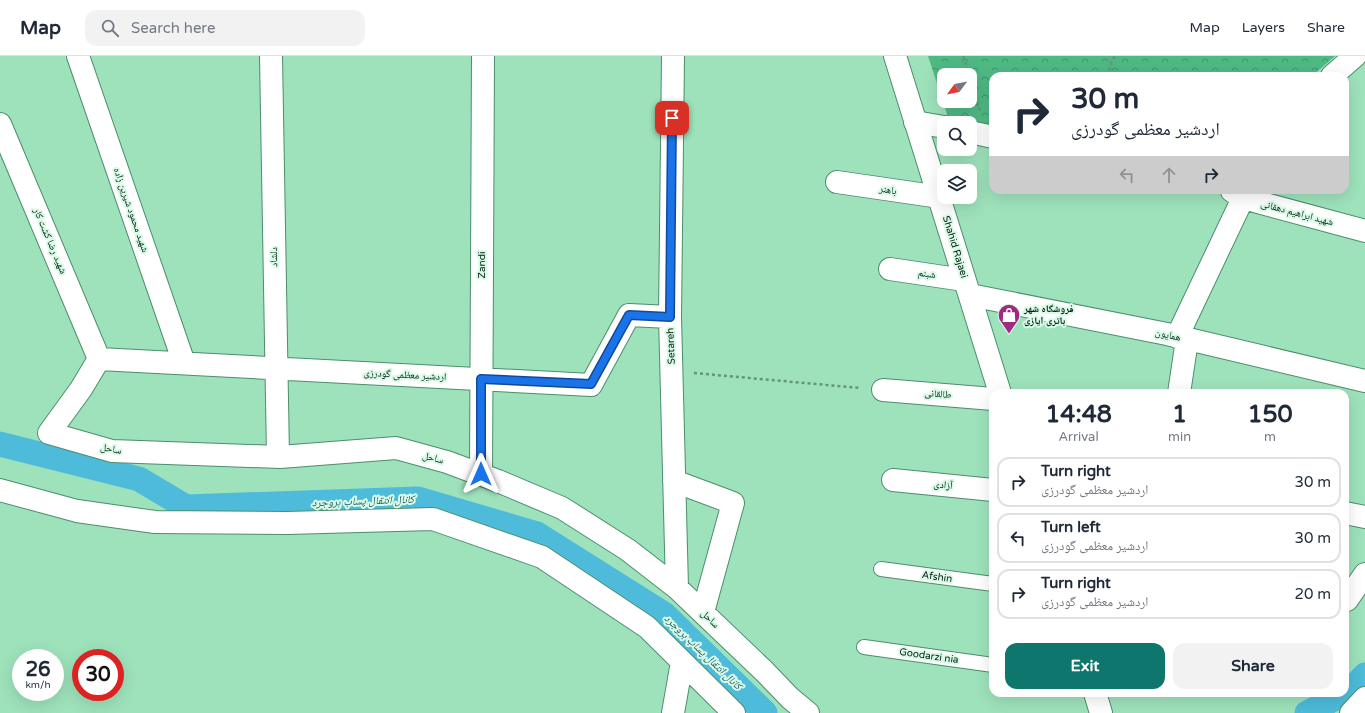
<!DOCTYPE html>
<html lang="en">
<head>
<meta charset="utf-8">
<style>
	:root { --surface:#fff; --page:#f2f2f3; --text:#1f2937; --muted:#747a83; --line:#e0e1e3; --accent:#0f766e }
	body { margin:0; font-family:"Varela Round","Noto Naskh Arabic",sans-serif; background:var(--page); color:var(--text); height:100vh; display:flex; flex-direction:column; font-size:15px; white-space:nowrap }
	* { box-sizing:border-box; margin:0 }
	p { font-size:13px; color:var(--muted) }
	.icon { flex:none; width:22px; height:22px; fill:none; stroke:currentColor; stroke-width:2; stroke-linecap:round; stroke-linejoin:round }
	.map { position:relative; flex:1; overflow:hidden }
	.drawer { position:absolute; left:989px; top:333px; width:360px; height:308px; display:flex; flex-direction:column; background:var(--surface); border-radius:12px; box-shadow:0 4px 16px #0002 }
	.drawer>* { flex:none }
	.guide { position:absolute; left:989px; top:16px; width:360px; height:122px; border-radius:12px; box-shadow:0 4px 16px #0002; background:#fff; color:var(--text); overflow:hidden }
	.needle { width:26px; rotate:238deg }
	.controls { position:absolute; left:937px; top:12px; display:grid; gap:8px }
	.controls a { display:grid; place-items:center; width:40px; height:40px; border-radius:8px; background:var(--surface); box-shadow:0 4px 16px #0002; font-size:20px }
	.speed { position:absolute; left:12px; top:593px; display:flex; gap:8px; font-size:20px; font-weight:700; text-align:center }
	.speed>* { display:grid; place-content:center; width:52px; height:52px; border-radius:50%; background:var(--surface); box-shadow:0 4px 16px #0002; line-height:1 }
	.speed small { font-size:10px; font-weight:400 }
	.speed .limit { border:6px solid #d22; background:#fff; color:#111 }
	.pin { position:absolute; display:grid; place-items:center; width:34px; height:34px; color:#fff; margin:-17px; border-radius:8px; box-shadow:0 2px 6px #0006 }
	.me { position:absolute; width:44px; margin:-22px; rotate:0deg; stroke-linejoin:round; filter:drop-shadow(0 0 3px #0008) }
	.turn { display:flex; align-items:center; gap:14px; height:84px; padding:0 16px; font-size:18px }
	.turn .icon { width:52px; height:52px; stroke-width:2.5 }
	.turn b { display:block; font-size:28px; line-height:34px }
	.lanes { display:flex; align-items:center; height:38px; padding:0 16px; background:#0003; justify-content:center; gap:20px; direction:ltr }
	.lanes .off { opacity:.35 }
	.eta { display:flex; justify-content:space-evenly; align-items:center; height:68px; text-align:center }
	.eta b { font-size:24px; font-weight:700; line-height:28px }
	.cta { display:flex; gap:8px; margin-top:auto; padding:8px 16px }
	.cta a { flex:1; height:46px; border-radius:12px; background:var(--accent); color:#fff; font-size:16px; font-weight:700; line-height:46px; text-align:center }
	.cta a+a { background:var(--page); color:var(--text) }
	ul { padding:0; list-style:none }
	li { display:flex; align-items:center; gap:12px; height:50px; margin:0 8px 6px; padding:0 8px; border:2px solid var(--line); border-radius:12px }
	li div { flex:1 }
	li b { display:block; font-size:15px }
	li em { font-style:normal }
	header { display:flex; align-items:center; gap:24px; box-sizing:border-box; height:56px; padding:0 20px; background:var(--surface); border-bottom:1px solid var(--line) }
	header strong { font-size:19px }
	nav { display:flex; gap:22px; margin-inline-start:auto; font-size:14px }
	.search { width:280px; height:36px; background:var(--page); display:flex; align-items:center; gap:10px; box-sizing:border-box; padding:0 14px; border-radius:12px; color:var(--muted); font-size:15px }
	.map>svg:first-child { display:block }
	.forest { fill:url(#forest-crowns); fill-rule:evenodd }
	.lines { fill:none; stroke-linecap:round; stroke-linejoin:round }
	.canal { stroke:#4dbbd9; stroke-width:25 }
	.service-casing { stroke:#4c8e6b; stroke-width:16 }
	.minor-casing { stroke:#4c8e6b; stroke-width:24 }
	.tertiary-casing { stroke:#4c8e6b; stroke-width:24 }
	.path { stroke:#619678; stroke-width:2.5; stroke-dasharray:3 3; stroke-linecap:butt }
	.service { stroke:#fff; stroke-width:14 }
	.minor { stroke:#fff; stroke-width:22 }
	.tertiary { stroke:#fff; stroke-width:22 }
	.route-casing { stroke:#114b97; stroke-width:10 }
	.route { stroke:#1a73e8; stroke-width:7 }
	.labels { text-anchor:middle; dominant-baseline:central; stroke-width:4; stroke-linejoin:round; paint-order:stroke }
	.street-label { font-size:10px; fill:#052113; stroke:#d9fae6 }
	.poi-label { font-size:10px; font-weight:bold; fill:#052113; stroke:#d9fae6; text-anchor:start }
	.water-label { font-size:11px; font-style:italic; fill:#1b5868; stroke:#d9fae6 }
</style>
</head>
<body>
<header>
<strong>Map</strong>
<div class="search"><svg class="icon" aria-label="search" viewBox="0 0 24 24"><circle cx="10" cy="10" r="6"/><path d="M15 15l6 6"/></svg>Search here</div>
<nav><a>Map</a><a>Layers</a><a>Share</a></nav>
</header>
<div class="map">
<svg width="1365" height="657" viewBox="0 0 1365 657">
	<defs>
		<pattern id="forest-crowns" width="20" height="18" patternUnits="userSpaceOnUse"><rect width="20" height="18" fill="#4fb984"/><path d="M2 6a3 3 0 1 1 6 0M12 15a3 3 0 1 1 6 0" fill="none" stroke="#40966b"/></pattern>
	</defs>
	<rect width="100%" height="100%" fill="#9de2bb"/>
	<!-- forest -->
	<path class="forest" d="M928 0H1335L1312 20H993V69L948 61ZM944 19H970V45H944Z"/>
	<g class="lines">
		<!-- canal -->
		<path class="canal" d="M0 388 139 423 186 451 418 443 537 478 664 558 765 657
			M1307 657 1351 634 1365 619"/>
		<!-- service casing -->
		<g class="service-casing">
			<path id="service" d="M881 513 993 528
				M864 591 993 609"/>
		</g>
		<!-- minor casing -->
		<g class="minor-casing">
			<path id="minor" d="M78 0 184 307
				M271 0 278 401
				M673 0 670 261 677 532
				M1332 20 1355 0
				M915 66 944 71
				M0 68 99 303
				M970 76 993 81
				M837 126 940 141
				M1232 135 1243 142 1365 175
				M890 213 964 224
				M970 239 1167 278 1365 325
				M1177 281 1243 142
				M99 303 81 333 49 377 112 395 280 401 396 392 447 406 498 425 562 452 628 494 677 532 765 616 790 642 808 657
				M99 303 591 329 629 259 670 261
				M883 334 993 343
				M1179 337 1187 284
				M481 419 483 0
				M893 424 993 434
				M674 425 733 447 703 556
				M0 434 77 455 155 466 287 467 433 463 542 501 647 571 734 657
				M1345 457 1365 461
				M1345 543 1347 544 1365 518
				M673 657 682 606
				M1351 657 1365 642"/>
		</g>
		<!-- tertiary casing -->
		<g class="tertiary-casing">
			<path id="tertiary" d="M895 0 1000 337
				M1095 637 1101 657"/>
		</g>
		<!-- path -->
		<path class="path" d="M963 0 969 19
			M1107 20 1112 5 1115 0
			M970 23 980 55
			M694 317 860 332"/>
		<!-- service -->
		<use href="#service" class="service"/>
		<!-- minor -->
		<use href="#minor" class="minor"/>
		<!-- tertiary -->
		<use href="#tertiary" class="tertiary"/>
	</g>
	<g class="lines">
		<!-- route casing -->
		<g class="route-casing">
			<path id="route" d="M481 418V323L591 328 629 259 670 261 672 62"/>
		</g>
		<!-- route -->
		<use href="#route" class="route"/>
	</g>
	<!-- icons -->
	<defs>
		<g id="shop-pin" transform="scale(1.15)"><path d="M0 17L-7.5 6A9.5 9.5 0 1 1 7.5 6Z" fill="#9f2a84" stroke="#d9fae6"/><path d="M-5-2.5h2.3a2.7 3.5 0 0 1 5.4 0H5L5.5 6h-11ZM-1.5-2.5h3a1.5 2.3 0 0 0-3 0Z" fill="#fff"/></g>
	</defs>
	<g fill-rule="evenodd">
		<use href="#shop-pin" x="1009" y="259"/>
	</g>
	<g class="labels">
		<!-- street labels -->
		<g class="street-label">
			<text transform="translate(888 134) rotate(9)">باهنر</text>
			<text transform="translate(131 154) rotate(71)">شهید محمود شیرین زاده</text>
			<text transform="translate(1297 157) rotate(15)">شهید ابراهیم دهقانی</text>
			<text transform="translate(50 185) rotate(67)">شهید رضا کشت کار</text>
			<text transform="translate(955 191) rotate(73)">Shahid Rajaei</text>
			<text transform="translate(274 201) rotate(-91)">دلشاد</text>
			<text transform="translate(482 209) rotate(-90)">Zandi</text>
			<text transform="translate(927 218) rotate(8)">شبنم</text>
			<text transform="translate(1168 279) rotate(13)">همایون</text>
			<text transform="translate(671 290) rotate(-92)">Setareh</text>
			<text transform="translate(405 319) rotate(3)">اردشیر معظمی گودرزی</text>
			<text transform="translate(938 338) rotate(5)">طالقانی</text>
			<text transform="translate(111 393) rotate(10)">ساحل</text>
			<text transform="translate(433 402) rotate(15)">ساحل</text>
			<text transform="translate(943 429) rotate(6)">آزادی</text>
			<text transform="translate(937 521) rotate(8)">Afshin</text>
			<text transform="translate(710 563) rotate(44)">ساحل</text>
			<text transform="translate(929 600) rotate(8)">Goodarzi nia</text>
		</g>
		<!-- poi labels -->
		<g class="poi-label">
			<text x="1024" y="253">فروشگاه شهر<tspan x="1024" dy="12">باتری ایازی</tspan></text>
		</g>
		<!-- water labels -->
		<g class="water-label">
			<text transform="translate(363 445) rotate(-2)">کانال انتقال پساب بروجرد</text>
			<text transform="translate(703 596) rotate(44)">کانال انتقال پساب بروجرد</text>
		</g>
	</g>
</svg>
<div class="controls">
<a><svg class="needle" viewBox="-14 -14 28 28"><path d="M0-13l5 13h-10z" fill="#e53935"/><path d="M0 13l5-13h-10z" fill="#747a83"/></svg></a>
<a><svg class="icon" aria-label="search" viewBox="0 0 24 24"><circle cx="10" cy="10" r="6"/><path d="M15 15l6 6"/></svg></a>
<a><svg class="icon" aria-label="layers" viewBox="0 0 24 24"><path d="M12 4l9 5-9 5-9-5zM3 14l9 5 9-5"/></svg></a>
</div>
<div class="speed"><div>26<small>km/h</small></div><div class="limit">30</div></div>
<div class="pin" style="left:672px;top:62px;background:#d93025"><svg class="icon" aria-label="arrive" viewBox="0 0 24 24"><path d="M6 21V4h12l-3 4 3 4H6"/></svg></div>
<svg class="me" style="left:481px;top:418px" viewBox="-20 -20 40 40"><path d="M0-17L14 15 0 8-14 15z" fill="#1a73e8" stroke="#fff" stroke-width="4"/></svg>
<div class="guide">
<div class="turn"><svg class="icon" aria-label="right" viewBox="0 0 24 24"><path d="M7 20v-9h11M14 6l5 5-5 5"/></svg><div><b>30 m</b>اردشیر معظمی گودرزی</div></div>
<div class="lanes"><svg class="icon off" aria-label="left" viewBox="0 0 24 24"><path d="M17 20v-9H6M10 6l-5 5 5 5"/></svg><svg class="icon off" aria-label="ahead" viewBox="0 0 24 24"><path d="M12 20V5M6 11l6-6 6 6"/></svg><svg class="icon" aria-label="right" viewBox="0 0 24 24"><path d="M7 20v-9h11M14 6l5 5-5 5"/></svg></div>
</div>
<section class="drawer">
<div class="eta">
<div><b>14:48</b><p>Arrival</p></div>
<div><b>1</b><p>min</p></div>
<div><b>150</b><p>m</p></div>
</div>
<ul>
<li><svg class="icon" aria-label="right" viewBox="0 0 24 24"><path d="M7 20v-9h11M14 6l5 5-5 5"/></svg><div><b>Turn right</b><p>اردشیر معظمی گودرزی</p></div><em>30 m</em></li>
<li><svg class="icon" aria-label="left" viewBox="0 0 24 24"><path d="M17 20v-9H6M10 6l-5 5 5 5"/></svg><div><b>Turn left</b><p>اردشیر معظمی گودرزی</p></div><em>30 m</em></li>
<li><svg class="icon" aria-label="right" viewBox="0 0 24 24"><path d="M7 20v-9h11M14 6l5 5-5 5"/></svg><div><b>Turn right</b><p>اردشیر معظمی گودرزی</p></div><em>20 m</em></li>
</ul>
<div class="cta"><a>Exit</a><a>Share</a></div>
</section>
</div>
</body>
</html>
